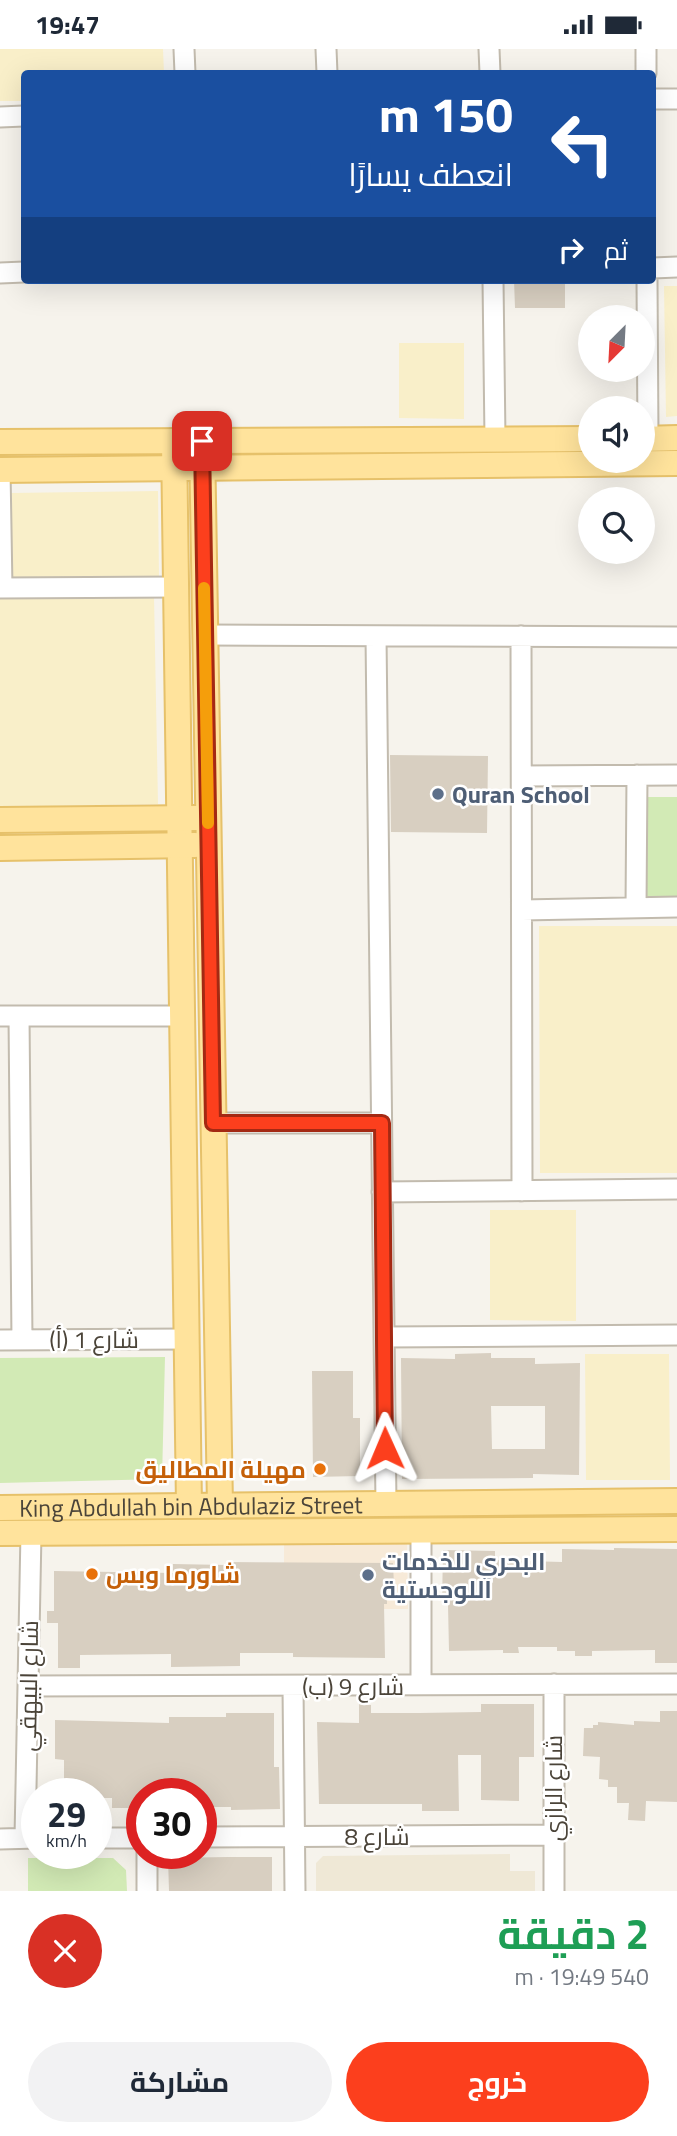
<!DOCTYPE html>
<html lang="ar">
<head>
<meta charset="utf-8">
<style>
	:root { --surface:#fff; --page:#f2f2f3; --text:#1f2937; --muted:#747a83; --accent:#fc3f1d }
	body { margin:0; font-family:"Titillium Web",Cairo,sans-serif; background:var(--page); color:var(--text); direction:rtl; height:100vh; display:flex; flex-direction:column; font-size:26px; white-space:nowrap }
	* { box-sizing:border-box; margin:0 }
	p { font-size:23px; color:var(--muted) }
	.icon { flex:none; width:38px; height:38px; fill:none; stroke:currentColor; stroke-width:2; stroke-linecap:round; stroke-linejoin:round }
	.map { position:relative; height:1842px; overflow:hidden; direction:ltr }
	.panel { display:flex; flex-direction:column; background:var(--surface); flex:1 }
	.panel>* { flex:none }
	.hud { position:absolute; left:21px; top:21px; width:635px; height:214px; border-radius:7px; box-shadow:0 7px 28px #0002; direction:rtl; background:#1a4fa0; color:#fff; overflow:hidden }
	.needle { width:46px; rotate:204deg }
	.fabs { position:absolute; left:578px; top:256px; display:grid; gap:14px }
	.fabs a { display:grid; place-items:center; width:77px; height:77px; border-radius:50%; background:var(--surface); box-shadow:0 7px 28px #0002; font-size:35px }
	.speed { position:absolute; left:21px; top:1729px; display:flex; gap:14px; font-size:35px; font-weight:700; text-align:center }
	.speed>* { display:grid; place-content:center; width:91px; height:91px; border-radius:50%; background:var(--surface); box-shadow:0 7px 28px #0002; line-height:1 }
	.speed small { font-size:18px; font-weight:400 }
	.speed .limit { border:10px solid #d22; background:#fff; color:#111 }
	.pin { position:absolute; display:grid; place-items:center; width:60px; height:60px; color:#fff; margin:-30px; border-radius:14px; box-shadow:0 4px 10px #0006 }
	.me { position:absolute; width:77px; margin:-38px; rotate:359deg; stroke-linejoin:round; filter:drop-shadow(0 0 5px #0008) }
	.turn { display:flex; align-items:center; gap:24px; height:147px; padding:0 28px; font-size:32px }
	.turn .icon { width:91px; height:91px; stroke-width:2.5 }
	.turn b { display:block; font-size:49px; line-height:60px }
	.then { display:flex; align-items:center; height:66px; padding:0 28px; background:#0003; gap:14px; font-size:26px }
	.round { display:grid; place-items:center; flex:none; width:74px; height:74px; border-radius:37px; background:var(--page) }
	.overview { display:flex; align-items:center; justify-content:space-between; height:119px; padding:0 28px }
	h1 { font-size:42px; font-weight:700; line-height:52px; color:#1e9e55 }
	.cta { display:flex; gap:14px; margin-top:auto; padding:14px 28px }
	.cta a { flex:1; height:80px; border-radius:42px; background:var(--accent); color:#fff; font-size:28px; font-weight:700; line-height:80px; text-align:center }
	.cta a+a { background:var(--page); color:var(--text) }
	.status { display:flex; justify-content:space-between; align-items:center; height:49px; padding:0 35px; background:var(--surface); direction:ltr }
	.status svg { height:19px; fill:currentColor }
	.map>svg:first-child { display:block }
	.commercial { fill:#f7ead8 }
	.education { fill:#efe8d6 }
	.green { fill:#d2eab5 }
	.sand { fill:#f9efc9 }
	.building { fill:#d8cfc1; fill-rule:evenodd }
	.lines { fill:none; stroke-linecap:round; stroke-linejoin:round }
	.minor-casing { stroke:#c2bbae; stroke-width:23 }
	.major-casing { stroke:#e6c16a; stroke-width:28 }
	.minor { stroke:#fff; stroke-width:19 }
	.major { stroke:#ffe39c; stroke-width:24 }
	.route-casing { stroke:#a42913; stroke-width:18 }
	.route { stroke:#fc3f1d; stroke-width:12 }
	.slow { stroke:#f59e0b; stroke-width:12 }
	.service-dot { fill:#5c6f8a; stroke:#fff; stroke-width:2.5 }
	.food-dot { fill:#e8710a; stroke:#fff; stroke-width:2.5 }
	.labels { text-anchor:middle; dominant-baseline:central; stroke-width:5; stroke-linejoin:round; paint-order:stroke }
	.service-label { font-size:24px; font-weight:bold; fill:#4e5e75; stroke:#fff; text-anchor:start }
	.street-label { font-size:24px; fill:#4b4439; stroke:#fff }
	.food-label { font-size:24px; font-weight:bold; fill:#c56008; stroke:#fff; text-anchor:end }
</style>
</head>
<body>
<div class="status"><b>19:47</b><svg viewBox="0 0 49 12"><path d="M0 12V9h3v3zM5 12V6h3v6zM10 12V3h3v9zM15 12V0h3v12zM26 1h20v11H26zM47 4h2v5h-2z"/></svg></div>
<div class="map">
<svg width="677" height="1842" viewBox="0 0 677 1842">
	<rect width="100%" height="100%" fill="#f6f3ec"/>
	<!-- commercial -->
	<path class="commercial" d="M284 1493H407L408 1560H284Z"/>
	<!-- education -->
	<path class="education" d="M510 1805V1822H535V1842H316V1814L323 1807Z"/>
	<!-- green -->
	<path class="green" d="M647 748H677V848H647Z
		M165 1308 162 1430 0 1434V1309Z
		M28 1809H113L126 1821 127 1842H28Z"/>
	<!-- sand -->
	<path class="sand" d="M0 0H163L164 24H24V52H0Z
		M664 237H677V367L666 368Z
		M399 294H464V370L399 369Z
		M158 442 159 529 12 531 10 444Z
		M154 547 158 755 0 758V550Z
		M539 877H677V1124H540Z
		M490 1161H576V1272L490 1271Z
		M585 1305H669L670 1431H586Z"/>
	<!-- building -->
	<path class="building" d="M514 231H565V259H515Z
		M390 706 488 707 487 784 391 783Z
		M491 1304V1309H535V1315L580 1314 579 1426 533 1425V1429L402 1430 401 1309 455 1310V1305ZM491 1357H545V1400H492Z
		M312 1322H353V1369H360V1427L313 1428Z
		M614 1499 677 1500V1614H655V1601L592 1602V1607H575V1602H557V1598H518L519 1604H503V1601L449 1602 448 1556 442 1555 443 1501 495 1502V1511L562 1513V1500L614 1501Z
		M226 1513 393 1514 394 1537H390V1544H387V1555H384L385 1609 293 1608V1604H240V1617L171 1618V1605L80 1606V1619H58V1574H47V1562H54V1522L173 1524V1515L226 1516Z
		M359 1655 371 1656V1664H419L481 1663V1655H534V1708H519V1752L481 1751V1706H458L459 1762H422V1755H319L317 1673 359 1674Z
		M660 1662H677V1753L646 1752 645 1772 628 1771 629 1754H617V1738H608V1731L599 1730 600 1708 583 1707 584 1679H593V1676H598V1673L634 1676V1672L660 1673Z
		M226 1664H274V1718H279L280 1760 231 1761V1758H201V1745H142V1759H112V1749H96V1745H64V1711L55 1710V1671L169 1674V1668H226Z
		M228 1808H272V1842H169L168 1809Z"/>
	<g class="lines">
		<!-- minor casing -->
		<g class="minor-casing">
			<path id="minor" d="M184 0 185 24
				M326 0 327 24
				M489 0 490 24
				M646 0V24
				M653 50H677
				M0 68 24 67
				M653 219 677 218
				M0 224 24 223
				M493 231 495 390
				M647 231 648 390
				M0 421 2 539
				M0 539 177 538
				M205 586 677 588
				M376 587 386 1455
				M521 587 522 1142
				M522 727 677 726
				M636 859 637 726
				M522 861 677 858
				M0 967H183
				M19 967 22 1291
				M213 1074H381
				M382 1143 677 1140
				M384 1288 677 1286
				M0 1291 187 1290
				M421 1636V1481
				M28 1637 677 1635
				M293 1637 295 1842
				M201 1788 553 1786
				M25 1789 31 1484
				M96 1789H142
				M0 1790 37 1789
				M147 1804V1842
				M554 1842V1635"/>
		</g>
		<!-- major casing -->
		<g class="major-casing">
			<g id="major">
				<path d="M642 390 677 389"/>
				<path d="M174 392 189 1457"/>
				<path d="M202 392 220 1457"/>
				<path d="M0 393 590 390"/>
				<path d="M0 421 677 414"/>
				<path d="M0 771 197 769"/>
				<path d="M0 799 195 796"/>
				<path id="s1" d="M0 1459 677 1452"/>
				<path d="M0 1484 677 1480"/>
			</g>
		</g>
		<!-- minor -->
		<use href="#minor" class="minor"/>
		<!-- major -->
		<use href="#major" class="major"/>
	</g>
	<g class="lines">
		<!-- route casing -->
		<g class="route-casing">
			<path id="route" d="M202 392 213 1074H382L385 1399"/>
		</g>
		<!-- route -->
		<use href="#route" class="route"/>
		<!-- slow -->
		<path class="slow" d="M204 539 208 774"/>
	</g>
	<!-- markers -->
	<g class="service-dot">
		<circle cx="438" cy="745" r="7"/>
		<circle cx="368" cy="1526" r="7"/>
	</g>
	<g class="food-dot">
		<circle cx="320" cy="1420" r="7"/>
		<circle cx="92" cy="1525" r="7"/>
	</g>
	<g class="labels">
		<!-- service labels -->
		<g class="service-label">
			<text x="452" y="745">Quran School</text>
			<text x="382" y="1512">البحري للخدمات<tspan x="382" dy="28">اللوجستية</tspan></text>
		</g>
		<!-- street labels -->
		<g class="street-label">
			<text x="94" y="1290">شارع 1 (أ)</text>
			<text stroke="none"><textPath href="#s1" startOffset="191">King Abdullah bin Abdulaziz Street</textPath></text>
			<text transform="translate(28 1637) rotate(-89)">شارع البيهقي</text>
			<text x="353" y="1637">شارع 9 (ب)</text>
			<text transform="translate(553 1739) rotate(-90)">شارع الرازي</text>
			<text x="377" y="1787">شارع 8</text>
		</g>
		<!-- food labels -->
		<g class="food-label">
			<text x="306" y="1420">مهيلة المطاليق</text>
			<text x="106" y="1525" text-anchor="start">شاورما وبس</text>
		</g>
	</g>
</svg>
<div class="fabs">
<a><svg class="needle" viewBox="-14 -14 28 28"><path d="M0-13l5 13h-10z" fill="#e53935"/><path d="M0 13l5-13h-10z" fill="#747a83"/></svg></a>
<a><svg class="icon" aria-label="sound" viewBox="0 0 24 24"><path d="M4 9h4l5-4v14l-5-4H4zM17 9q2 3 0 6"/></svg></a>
<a><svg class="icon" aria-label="search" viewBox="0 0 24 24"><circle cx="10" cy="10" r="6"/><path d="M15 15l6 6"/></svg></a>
</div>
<div class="speed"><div>29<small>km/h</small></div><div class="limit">30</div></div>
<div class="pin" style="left:202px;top:392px;background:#d93025"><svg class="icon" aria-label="arrive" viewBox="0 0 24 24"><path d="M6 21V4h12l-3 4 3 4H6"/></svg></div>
<svg class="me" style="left:385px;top:1399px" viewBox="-20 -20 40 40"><path d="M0-17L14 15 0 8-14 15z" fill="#fc3f1d" stroke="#fff" stroke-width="4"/></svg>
<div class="hud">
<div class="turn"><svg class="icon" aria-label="left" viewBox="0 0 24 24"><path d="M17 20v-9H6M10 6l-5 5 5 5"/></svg><div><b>150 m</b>انعطف يسارًا</div></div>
<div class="then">ثم<svg class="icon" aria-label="right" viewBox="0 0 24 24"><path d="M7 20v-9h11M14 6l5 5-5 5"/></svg></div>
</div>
</div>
<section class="panel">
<div class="overview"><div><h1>2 دقيقة</h1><p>540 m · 19:49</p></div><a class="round" style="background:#d93025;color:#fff"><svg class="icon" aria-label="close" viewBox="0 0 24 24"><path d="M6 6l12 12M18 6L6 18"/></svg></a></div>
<div class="cta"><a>خروج</a><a>مشاركة</a></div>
</section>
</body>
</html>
